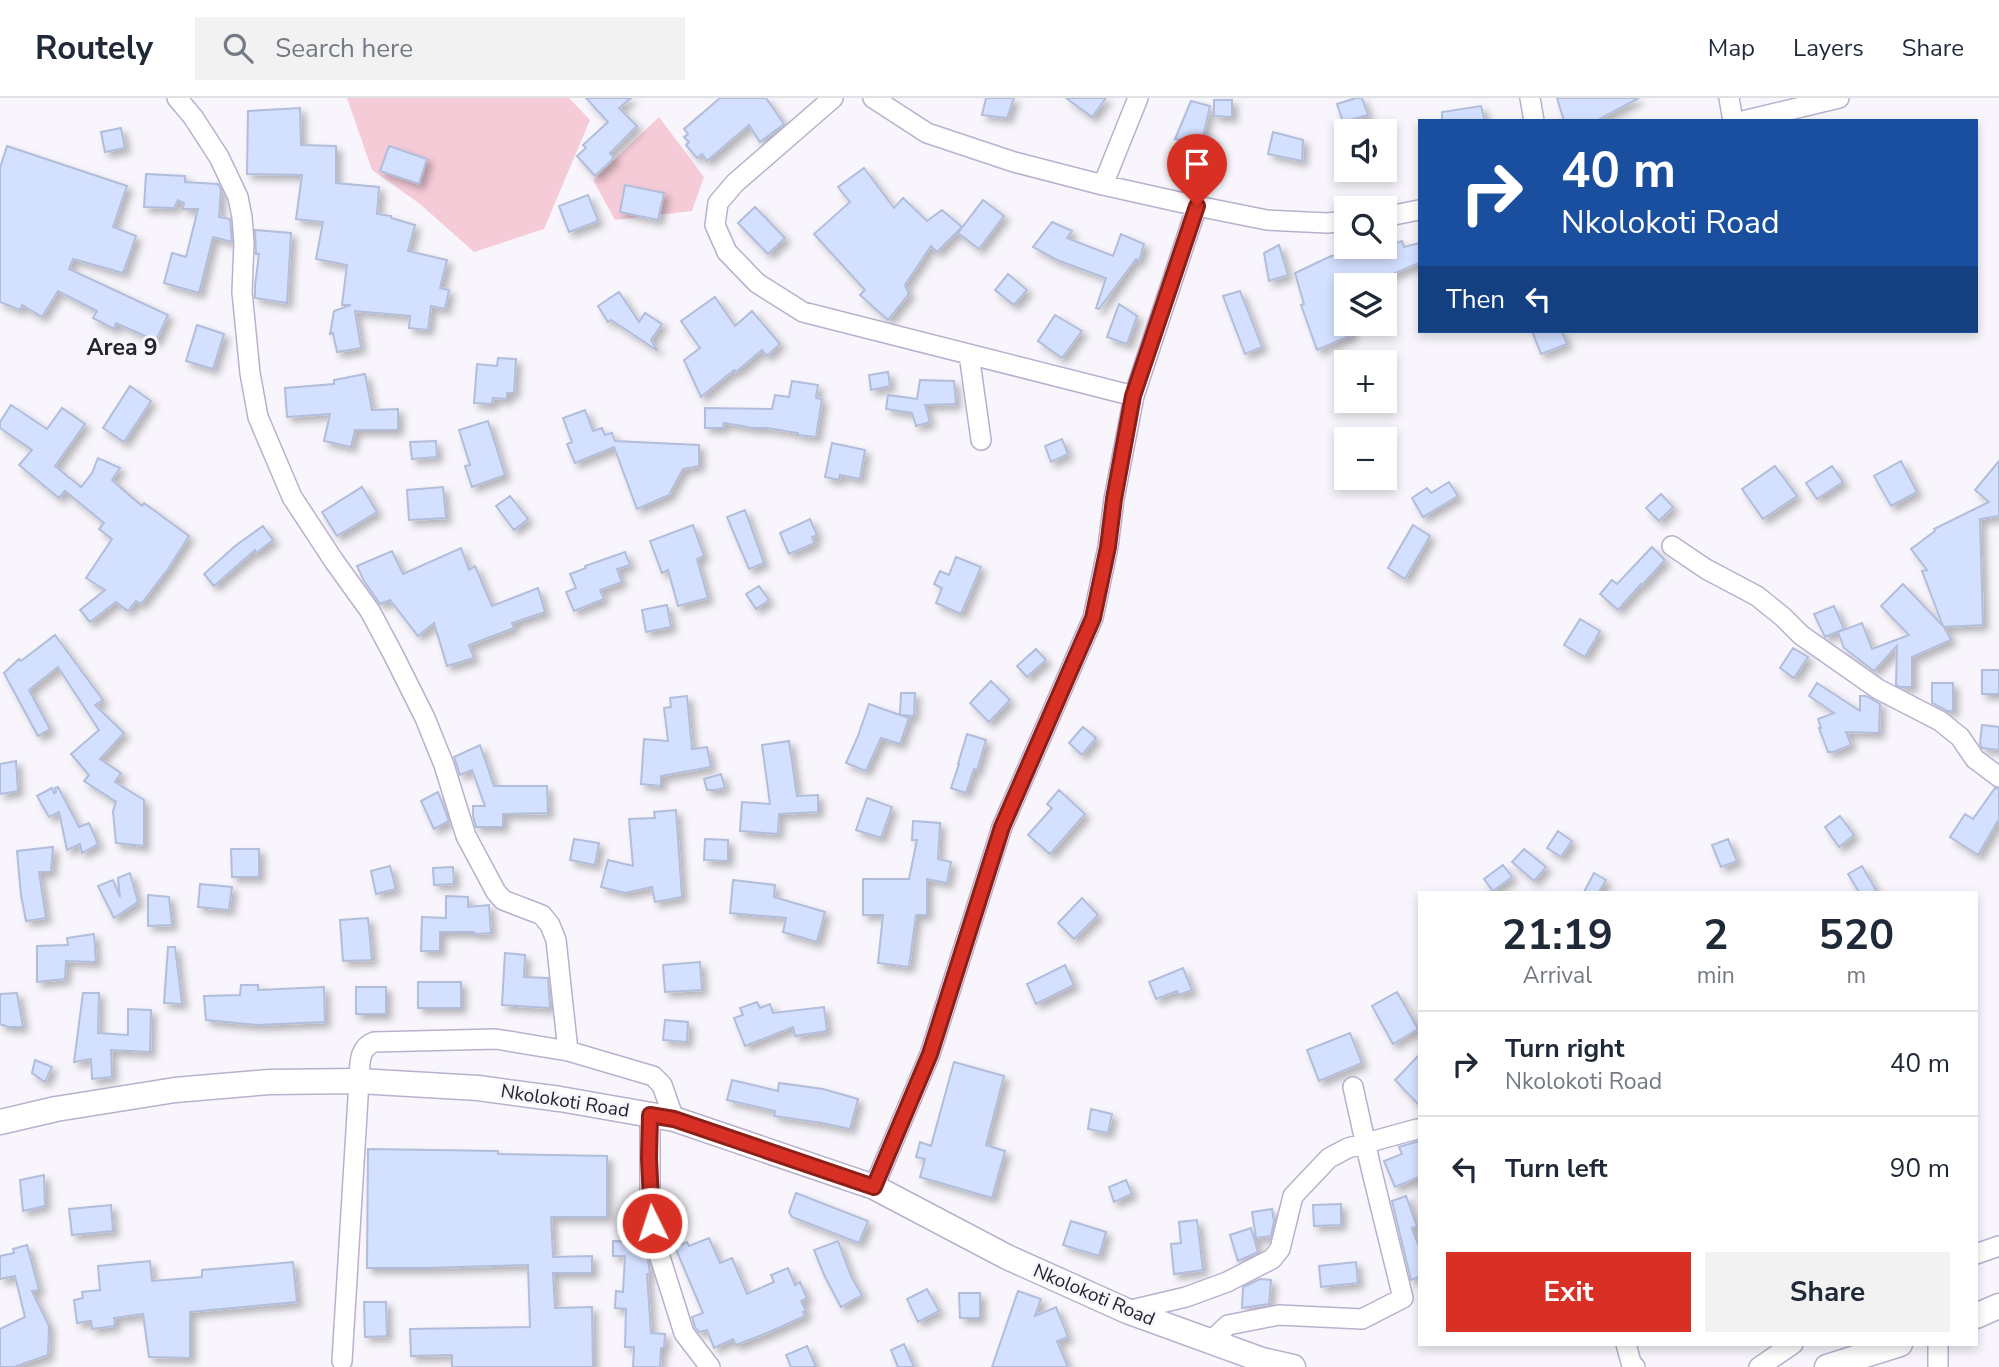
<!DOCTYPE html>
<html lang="en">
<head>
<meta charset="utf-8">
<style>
	:root { --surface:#fff; --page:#f2f2f3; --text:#1f2937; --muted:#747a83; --line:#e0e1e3; --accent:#d93025 }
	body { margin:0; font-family:"Nunito Sans",sans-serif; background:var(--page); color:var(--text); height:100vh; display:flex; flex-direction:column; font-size:26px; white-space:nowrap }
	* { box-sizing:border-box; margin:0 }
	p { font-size:23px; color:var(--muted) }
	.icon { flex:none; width:38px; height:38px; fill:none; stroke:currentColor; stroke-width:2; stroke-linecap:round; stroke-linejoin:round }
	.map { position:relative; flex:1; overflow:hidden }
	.drawer { position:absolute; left:1418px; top:793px; width:560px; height:455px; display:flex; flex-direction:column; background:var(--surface); border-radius:0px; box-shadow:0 4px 10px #0003 }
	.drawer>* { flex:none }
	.hud { position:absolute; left:1418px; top:21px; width:560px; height:214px; border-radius:0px; box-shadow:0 4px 10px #0003; background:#1a4fa0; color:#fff; overflow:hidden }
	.controls { position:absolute; left:1334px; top:21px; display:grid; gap:14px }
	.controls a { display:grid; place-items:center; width:63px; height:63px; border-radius:0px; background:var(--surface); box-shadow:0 4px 10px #0003; font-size:35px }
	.pin { position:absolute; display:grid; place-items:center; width:60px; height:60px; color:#fff; margin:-72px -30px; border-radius:50% 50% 50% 0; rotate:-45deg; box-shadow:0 0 7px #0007 }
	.pin .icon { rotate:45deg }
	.me { position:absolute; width:77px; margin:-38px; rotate:356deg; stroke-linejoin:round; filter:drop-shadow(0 0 5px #0008) }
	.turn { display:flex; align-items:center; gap:24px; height:147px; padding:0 28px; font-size:32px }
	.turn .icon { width:91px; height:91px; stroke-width:2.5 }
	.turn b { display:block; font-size:49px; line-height:60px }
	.then { display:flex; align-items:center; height:66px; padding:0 28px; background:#0003; gap:14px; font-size:26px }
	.eta { display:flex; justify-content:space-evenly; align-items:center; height:119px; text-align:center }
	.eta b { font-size:42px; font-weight:700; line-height:49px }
	.button { display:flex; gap:14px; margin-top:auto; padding:14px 28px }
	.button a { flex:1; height:80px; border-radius:0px; background:var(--accent); color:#fff; font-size:28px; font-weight:700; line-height:80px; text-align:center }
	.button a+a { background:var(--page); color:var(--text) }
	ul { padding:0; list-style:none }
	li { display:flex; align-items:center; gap:21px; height:105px; padding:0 28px; border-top:2px solid var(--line) }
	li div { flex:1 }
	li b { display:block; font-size:26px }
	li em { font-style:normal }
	header { display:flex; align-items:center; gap:42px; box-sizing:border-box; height:98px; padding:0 35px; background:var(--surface); border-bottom:2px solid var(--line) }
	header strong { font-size:33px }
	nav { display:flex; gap:38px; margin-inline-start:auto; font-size:24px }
	.search { width:490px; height:63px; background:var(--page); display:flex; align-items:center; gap:18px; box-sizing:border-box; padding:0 24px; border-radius:0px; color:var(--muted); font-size:26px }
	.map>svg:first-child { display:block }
	.green { fill:#f5cbd7 }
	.building { fill:#d4e0ff; stroke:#b2bdda; stroke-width:2; filter:url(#shadow) }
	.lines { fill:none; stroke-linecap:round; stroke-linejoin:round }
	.minor-casing { stroke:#b9b0ce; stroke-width:22 }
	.major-casing { stroke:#b9b0ce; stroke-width:27 }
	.minor { stroke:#fff; stroke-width:19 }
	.major { stroke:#fff; stroke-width:24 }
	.route-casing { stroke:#8d1f18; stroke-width:18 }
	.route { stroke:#d93025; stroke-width:12 }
	.labels { text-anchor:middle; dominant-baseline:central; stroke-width:6; stroke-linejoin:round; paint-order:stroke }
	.street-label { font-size:19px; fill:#27232f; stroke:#f8f6fc }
	.quarter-label { font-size:23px; font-weight:bold; fill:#27232f; stroke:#f8f6fc }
</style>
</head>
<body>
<header>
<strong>Routely</strong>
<div class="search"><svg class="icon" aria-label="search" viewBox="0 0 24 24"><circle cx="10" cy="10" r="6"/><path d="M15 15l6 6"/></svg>Search here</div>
<nav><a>Map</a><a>Layers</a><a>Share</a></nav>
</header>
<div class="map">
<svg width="1999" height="1269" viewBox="0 0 1999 1269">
	<defs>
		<filter id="shadow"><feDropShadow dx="5" dy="5" stdDeviation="3.5" flood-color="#0004"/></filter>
	</defs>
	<rect width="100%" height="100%" fill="#f8f6fc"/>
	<!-- green -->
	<path class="green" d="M347 0H569L590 22 544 131 474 154 420 106 372 72Z
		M659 19 704 79 692 113 615 122 593 82Z"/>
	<!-- building -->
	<path class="building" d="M586 0H631L619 10 637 28 610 55 614 60 595 78 577 58 586 50 583 47 608 24Z
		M720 0H766L784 26 760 44 749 27 707 63 702 56 697 60 686 47 689 44 684 39 688 36 684 31Z
		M986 0H1014L1007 20 982 17Z
		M1066 0H1106L1092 19Z
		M1356 0H1362L1368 17 1343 24 1337 6Z
		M1557 0H1639L1596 23H1564Z
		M1214 2H1232V19L1214 18Z
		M1191 3 1210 8 1201 47 1175 41Z
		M1481 8 1485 23H1442V14Z
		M300 10 301 47 336 48V85L379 89 377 116 391 118V120L415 127 408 153 447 162 440 190 449 192 445 211 431 208 428 232 409 230 410 218 355 213 361 250 337 254 333 235 330 236 334 213 351 207H342L347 167 316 161 323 124 296 121 302 77 247 76 248 13Z
		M121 30 125 50 105 54 101 34Z
		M1273 34 1303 42 1302 63 1268 56Z
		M7 48 127 88 113 129 136 138 123 175 73 161 69 171 168 217 156 243 116 225 114 231 93 220 97 213 58 193 42 219 22 207 20 212 0 204V70Z
		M389 48 427 61 419 86 380 73Z
		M864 70 894 110 903 100 927 123 942 112 962 129 937 154 931 148 905 187 909 196 888 222 860 197 865 192 814 136 850 104 838 89Z
		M146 76 185 78V84L218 86 221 91 219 119 230 121 232 144 213 139 199 195 164 185 172 155 186 159 198 111H183L184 105 178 102 174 110 144 109Z
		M625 87 664 95 658 122 620 114Z
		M588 97 598 123 569 134 559 108Z
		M983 102 1004 118 979 151 958 135Z
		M755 109 785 140 768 156 738 125Z
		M1052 124 1072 133 1067 140 1113 158 1121 136 1144 146 1139 163 1136 161 1099 211 1096 210 1106 180 1057 162 1033 149Z
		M255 132 291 135 287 205 255 200V187L259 156H256Z
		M1402 143 1404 149 1419 145V165L1376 183 1377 187H1342L1346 207V226H1350L1352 237 1317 252 1301 207 1304 206 1295 175 1331 158 1371 153Z
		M1279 147 1288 177 1269 183 1264 155Z
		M1008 176 1027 192 1014 207 995 192Z
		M1240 193 1262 249 1245 256 1223 198Z
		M619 194 639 224 645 215 662 226 651 242 658 253 611 222 608 224 598 208Z
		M715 199 735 228 752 213 780 246 767 258 762 252 736 274 734 272 701 299 684 262 700 250 681 223Z
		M1119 206 1137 218 1127 246 1107 239Z
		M1055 217 1082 233 1062 260 1038 243Z
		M197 227 224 236 213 271 186 263Z
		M1532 233H1562L1567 246 1541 256Z
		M498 260 516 261 514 295H507V301L493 300 492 306 474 305 477 266 497 268Z
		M888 274 890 288 871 292 869 277Z
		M365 276 372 312 398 311V332H355L351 349 324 343 330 316 287 319 285 290 334 286V282Z
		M920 282 954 283 956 306 925 307 930 324 916 328 912 315 886 311 888 297 917 301Z
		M792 283 818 287 816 300 822 301 816 339 798 337V335L767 330H753L724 325 723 330H705V310L772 311 775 297 789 299Z
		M130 288 151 303 124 344 103 330Z
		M11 307 47 331 62 310 85 326 55 368 81 389 92 375 98 360 120 370 112 382 142 408 144 405 189 438 168 471 141 506 136 503 128 513 116 504 90 524 80 512 105 492 86 480 112 441 99 431 104 425 65 393 59 400 19 367 32 352 0 330V324Z
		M585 312 593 333 602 330 605 337 612 335 615 343 699 347V368L683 371 669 397 637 411 614 349 575 365 567 346 572 344 563 320Z
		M488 323 505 377 472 389 465 368 470 367 459 332Z
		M1062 341 1068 356 1051 364 1045 348Z
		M436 343 437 359 412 361 410 344Z
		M832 345 865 352 860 381 840 377 839 382 825 379Z
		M1901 363 1917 394 1891 408 1874 378Z
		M1999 363V418L1980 421 1983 527 1944 529 1951 542 1912 559V589H1900L1896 587 1897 548 1874 573 1844 550 1838 534 1862 525 1872 551 1909 537 1881 508 1903 486 1943 528 1922 473 1927 472 1911 451 1935 433 1934 431 1989 404 1975 392Z
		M1775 368 1797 398 1763 421 1742 391Z
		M1832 368 1843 384 1817 401 1806 385Z
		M1449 384 1458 398 1423 419 1412 400 1427 390 1431 395Z
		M362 389 377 414 337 438 322 414Z
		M443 389 446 420 409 422 407 392Z
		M1661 396 1673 409 1659 423 1646 410Z
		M510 398 528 421 514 432 496 408Z
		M745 412 764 465 749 471 727 419Z
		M810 421 817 437 812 439 815 445 789 456 780 435Z
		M693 427 704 458 697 461 708 500 678 508 668 472 662 475 650 443Z
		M1413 427 1430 438 1405 481 1388 470Z
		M263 428 273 442 256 455 255 452 214 488 204 476 235 448Z
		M1652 449 1665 462 1642 487 1641 486 1618 512 1600 496 1612 482 1617 486Z
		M461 450 469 472 475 468 492 508 538 490 545 514 512 525 514 530 469 547 474 560 447 568 434 525 418 538 390 502 380 506 364 483 357 468 392 453 403 476Z
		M625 454 630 467 617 471 622 484 600 492 604 501 574 513 566 494 576 490 570 476 586 470 585 468Z
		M956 459 981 469 961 516 936 505 942 490 934 486 940 473 949 477Z
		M759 488 769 502 756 511 746 496Z
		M667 507 671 529 646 534 642 512Z
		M1834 508 1844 531 1825 539 1814 516Z
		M1580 521 1600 533 1585 559 1564 547Z
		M55 537 103 602 95 607 124 635 100 661 121 675 115 684 144 702V748L116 745 113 713 116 704 84 683 89 677 71 656 99 632 58 569 29 592 50 631 38 638 4 575 19 561 21 563Z
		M1793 550 1808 559 1794 580 1780 570Z
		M1036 551 1046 562 1027 579 1017 568Z
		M1982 572H1999V596H1982Z
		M991 583 1010 602 989 624 970 605Z
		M1817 585 1860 613V598H1866L1880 606 1879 635 1846 634 1851 647 1833 654H1828L1819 630H1821L1818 621 1834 615 1809 598Z
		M1932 585H1953V613H1947L1932 605Z
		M901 595H915L914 618 901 617 909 620 900 646 881 640 866 673 846 665 858 638 869 606 900 617Z
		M687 598 692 651 707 649 711 669 661 678V688L641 686 644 641 668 643 664 610 671 609 670 600Z
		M1982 627 1999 629V652L1982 650 1980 646Z
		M1083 629 1096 640 1082 657 1069 645Z
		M967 636 986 642 977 672 974 671 966 695 951 690 959 666H958Z
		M789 643 797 698 818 697V714L779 716 778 736 740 733 742 704 770 706 762 647Z
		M480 647 494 688H547L548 715 503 716V729H476L473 718V708H485L472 672 460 677 454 659Z
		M16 663 18 693 0 696V666Z
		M721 676 725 690 715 692H707L704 681Z
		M58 689 79 729 89 725 98 746 82 755 80 746 67 752 59 714 49 719 37 698 52 690 54 695 56 694 55 690Z
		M1995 690 1999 691V721L1978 757 1950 739 1965 716 1973 721Z
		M1059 692 1085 716 1050 756 1028 737 1052 710 1047 706Z
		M438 694 449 723 434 731 421 703Z
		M867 700 892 709 881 740 856 732Z
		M676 712 682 799 655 804 652 789 625 795 601 789 608 762 633 768 629 721 655 720 654 714Z
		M1840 718 1854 737 1839 749 1825 729Z
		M913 723 940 725 938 761 951 764 947 785 927 781V817H916L909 869 878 865 883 817H863V781H909L917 742H912Z
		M1558 733 1572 743 1561 759 1547 750Z
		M574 741 599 745 595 767 570 762Z
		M705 741 728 742V763L704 762Z
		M1728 741 1737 763 1721 769 1712 747Z
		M53 749 51 774H39L46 820 26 823 21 797 17 753Z
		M231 751H259V779H232Z
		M1524 751 1546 769 1534 783 1512 764Z
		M1503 767 1512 779 1493 793 1484 781Z
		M390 768 396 791 376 796 371 773Z
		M1862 768 1877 794H1859L1848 776Z
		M453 769 454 786 434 787 433 770Z
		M130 775 138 804 114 820 98 788 113 782 120 799 118 780Z
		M1594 775 1606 782 1599 794H1584Z
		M733 782 775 787 774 799 825 814 817 844 783 834 786 820 730 815Z
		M200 786 232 789 229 812 198 809Z
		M148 797 169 799 172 827 148 828Z
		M446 798 468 799V809L489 807 491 835 474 836V834H440V853H421L422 819 446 820Z
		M1082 800 1098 817 1074 841 1058 825Z
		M368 820 372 862 343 863 340 822Z
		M94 836 96 864 66 863 65 881 37 884V848L68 847 67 840Z
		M168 849H175L182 906 164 905Z
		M505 855 525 857 524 879 548 880 550 910 502 907Z
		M700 864 702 892 665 894 663 867Z
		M1065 867 1074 887 1036 906 1027 886Z
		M1183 870 1192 892 1179 897 1177 893 1156 901 1149 884Z
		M418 884H461V910H418Z
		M241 887H258V892L324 889 325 924 257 927 206 922 204 898 240 897Z
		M356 889H386V916H356Z
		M1397 894 1418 931 1393 946 1372 908Z
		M17 895 23 929H8L0 926V896Z
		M83 895H99L98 935 128 937V911L151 912 150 954 111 952 112 979 92 981 91 961 74 964Z
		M757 904 760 910 770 906 773 915 824 909 827 933 795 938 793 929 745 948 734 920 743 917 740 910Z
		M665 922 688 924 687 944 663 942Z
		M1350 935 1362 965 1319 983 1307 952Z
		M1419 957V1007L1395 982Z
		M35 962 52 969 45 984 32 975Z
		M954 964 1004 978 986 1047 1005 1053 992 1100 920 1079 925 1061 916 1059 920 1044 931 1048Z
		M732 982 778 993 779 985 823 991 858 1001 850 1031 822 1025 774 1018 775 1013 727 1002Z
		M1091 1011 1112 1016 1108 1035 1088 1031Z
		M1419 1043V1079L1395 1089 1384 1063 1402 1056 1399 1049Z
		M368 1051 498 1053V1056L607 1058V1119H551L553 1159 592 1158V1175H553L555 1210 592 1209 593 1269H452V1257L411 1258 410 1231 530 1229 528 1167 429 1170H367Z
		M44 1077 45 1108 23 1113 20 1082Z
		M1126 1082 1132 1096 1114 1104 1109 1089Z
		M796 1095 868 1123 859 1145 792 1119 789 1114Z
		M1406 1098 1417 1128 1412 1130 1419 1149V1179L1411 1182 1392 1103Z
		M1341 1106V1127L1314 1128 1313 1107Z
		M111 1107 113 1133 72 1137 69 1111Z
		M1272 1111 1274 1123 1271 1138 1256 1140 1252 1114Z
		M1197 1122 1203 1172 1174 1176 1171 1146 1181 1145 1179 1124Z
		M1071 1123 1106 1134 1099 1158 1063 1147Z
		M1251 1130 1258 1154 1238 1163 1230 1137Z
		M709 1140 720 1165 732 1160 747 1196 774 1184 771 1177 788 1170 795 1187 800 1184 807 1200 801 1203 806 1213 803 1214 805 1218 767 1235 736 1247 733 1241 714 1250 707 1232 699 1234 695 1229 692 1219 703 1215 675 1149 687 1144 689 1148Z
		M613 1143 643 1144 648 1162 650 1176H647L651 1235 665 1236 664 1250H661L660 1269H633L634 1249H625L626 1211 615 1210 616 1193 623 1194 625 1158H613Z
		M838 1143 851 1178 862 1197 841 1209 825 1179 814 1152Z
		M27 1147 39 1192 32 1193 49 1228 48 1257 14 1269H0V1231L25 1219 15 1178 0 1181V1158L14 1155 13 1151Z
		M150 1163 152 1183 202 1179V1172L293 1164 297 1204 190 1214V1260L149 1259 143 1216 114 1220 115 1228 92 1231 91 1223 77 1225 74 1202 83 1200 82 1194 100 1192 98 1168Z
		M1356 1164 1358 1185 1321 1189 1319 1168Z
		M1260 1181 1271 1182 1269 1206 1242 1210 1243 1189Z
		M927 1191 939 1213 918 1224 907 1201Z
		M1018 1193 1041 1201 1035 1218 1056 1209 1068 1239 1057 1243 1068 1269H992Z
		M959 1195H980V1220H960Z
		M364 1204H386L387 1238 365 1239Z
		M904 1246 914 1269H898L891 1252Z
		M807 1248 816 1269H791L786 1257Z"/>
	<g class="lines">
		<!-- minor casing -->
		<g class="minor-casing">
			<path id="minor" d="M177 0 193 19 219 59 238 99 242 119 244 145 242 194 250 275 258 319 292 399 334 463 370 513 393 556 425 620 444 667 466 738 496 794 503 802 542 817 550 827 556 842 568 953
				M833 0 735 85 718 105 715 127 727 154 757 185 803 214 1134 298
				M873 0 927 35 1014 64 1103 87 1197 108 1267 122 1327 125 1346 123
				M1530 0 1534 23
				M1729 0 1733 23
				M1743 23 1839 0
				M1103 87 1138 0
				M1384 119 1419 112
				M969 256 981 342
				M1672 448 1706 471 1757 498 1783 519 1801 537 1878 591 1940 623 1960 639 1975 661 1999 679
				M650 1017V1109L654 1140 684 1235 710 1269
				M874 1089 930 956 1002 729 1093 520 1108 449 1114 401 1134 298 1197 108
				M1976 1156 1999 1148
				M1127 1213 1186 1199 1227 1184 1272 1161 1280 1151 1293 1098 1329 1060 1348 1050 1417 1031
				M1211 1243 1228 1227 1279 1217 1362 1221 1403 1200 1371 1070 1353 989
				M1626 1246 1632 1268 1635 1269
				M1938 1246V1269
				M342 1263 359 983C360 967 358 950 374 944L496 941 568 953 653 978 662 987 674 1021
				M1759 1269 1793 1246"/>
		</g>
		<!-- major casing -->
		<g class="major-casing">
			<path id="major" d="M0 1024 56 1011 175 992 269 984 359 983 478 990 560 1001 674 1021 874 1089 1007 1159 1127 1213 1262 1262 1293 1269
				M1976 1218 1999 1208
				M1827 1269 1900 1246"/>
		</g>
		<!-- minor -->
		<use href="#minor" class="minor"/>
		<!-- major -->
		<use href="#major" class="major"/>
	</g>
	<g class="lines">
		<!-- route casing -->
		<g class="route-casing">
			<path id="route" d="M652 1125 649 1060 650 1017 674 1021 874 1089 930 956 1002 729 1093 520 1108 449 1114 401 1133 298 1197 108"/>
		</g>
		<!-- route -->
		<use href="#route" class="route"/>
	</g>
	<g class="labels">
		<!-- street labels -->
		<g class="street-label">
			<text transform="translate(565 1003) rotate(9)">Nkolokoti Road</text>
			<text transform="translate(1094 1197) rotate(23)">Nkolokoti Road</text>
		</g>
		<!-- quarter labels -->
		<g class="quarter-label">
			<text x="122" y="249">Area 9</text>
		</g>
	</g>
</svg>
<div class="controls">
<a><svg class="icon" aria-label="sound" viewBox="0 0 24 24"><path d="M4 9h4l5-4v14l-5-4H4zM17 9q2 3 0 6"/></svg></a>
<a><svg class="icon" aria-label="search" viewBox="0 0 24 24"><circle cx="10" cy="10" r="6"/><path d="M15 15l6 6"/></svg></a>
<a><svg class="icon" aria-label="layers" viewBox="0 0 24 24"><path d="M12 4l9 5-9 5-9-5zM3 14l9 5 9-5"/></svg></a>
<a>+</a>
<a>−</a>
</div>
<div class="pin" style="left:1197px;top:108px;background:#d93025"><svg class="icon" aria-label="arrive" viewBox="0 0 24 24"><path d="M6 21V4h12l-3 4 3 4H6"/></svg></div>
<svg class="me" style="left:652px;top:1125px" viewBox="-20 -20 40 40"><circle r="17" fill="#d93025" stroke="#fff" stroke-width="3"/><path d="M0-11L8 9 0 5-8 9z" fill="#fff"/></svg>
<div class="hud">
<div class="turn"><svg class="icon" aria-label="right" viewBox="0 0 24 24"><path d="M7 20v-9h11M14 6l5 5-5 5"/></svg><div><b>40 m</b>Nkolokoti Road</div></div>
<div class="then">Then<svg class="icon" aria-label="left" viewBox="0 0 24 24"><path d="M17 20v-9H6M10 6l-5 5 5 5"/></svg></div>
</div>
<section class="drawer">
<div class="eta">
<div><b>21:19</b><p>Arrival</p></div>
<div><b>2</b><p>min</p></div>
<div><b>520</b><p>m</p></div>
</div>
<ul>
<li><svg class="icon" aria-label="right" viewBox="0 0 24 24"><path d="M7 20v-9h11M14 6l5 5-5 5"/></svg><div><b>Turn right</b><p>Nkolokoti Road</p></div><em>40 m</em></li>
<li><svg class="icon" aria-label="left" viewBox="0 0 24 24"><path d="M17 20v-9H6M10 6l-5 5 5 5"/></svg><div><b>Turn left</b></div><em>90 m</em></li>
</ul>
<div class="button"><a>Exit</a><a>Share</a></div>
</section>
</div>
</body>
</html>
